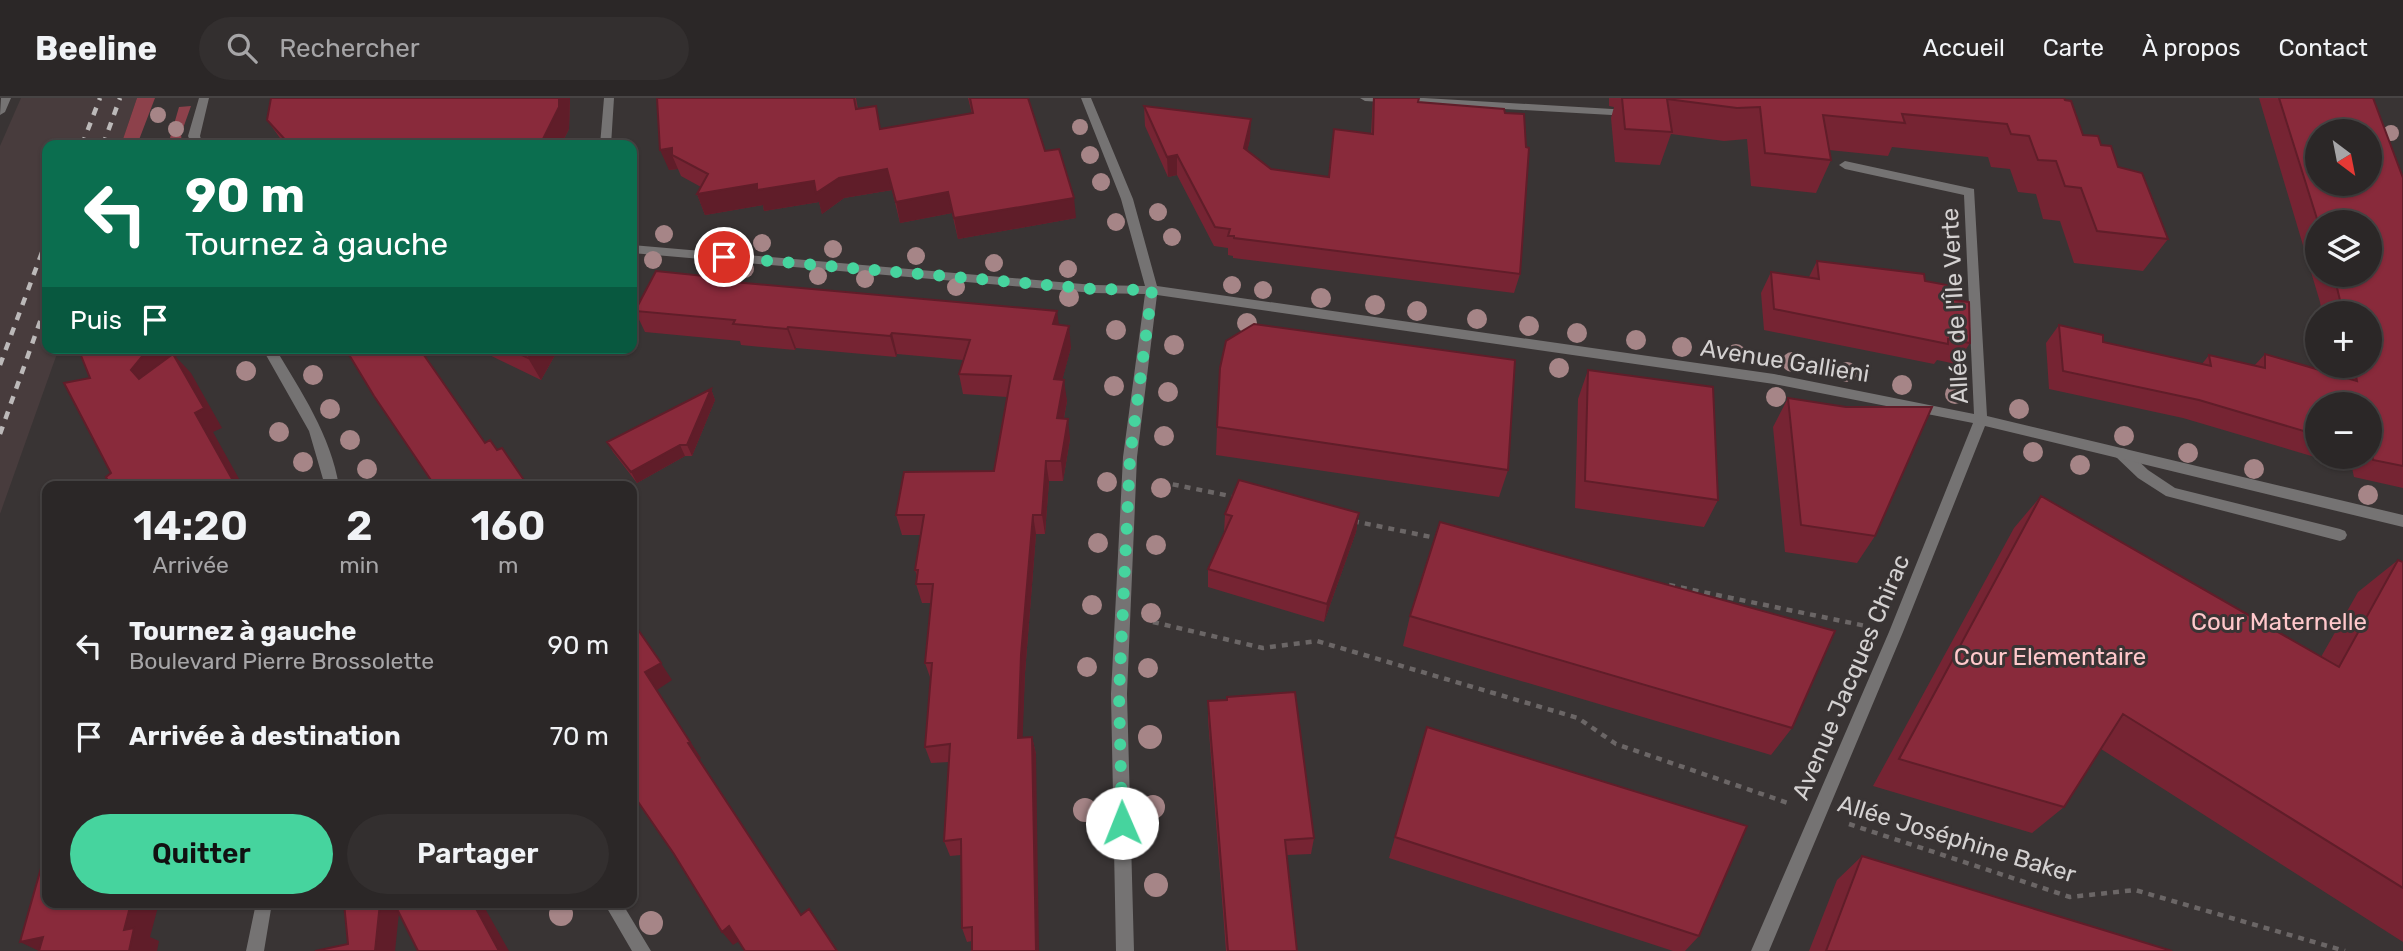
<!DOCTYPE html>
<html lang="fr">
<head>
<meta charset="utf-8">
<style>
	:root { --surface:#2b2727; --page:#332f2f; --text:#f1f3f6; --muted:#a6a5a7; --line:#474444; --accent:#46d49e }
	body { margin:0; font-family:Rubik,sans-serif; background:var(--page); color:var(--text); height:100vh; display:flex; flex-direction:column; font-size:26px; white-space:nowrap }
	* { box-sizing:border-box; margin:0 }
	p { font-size:23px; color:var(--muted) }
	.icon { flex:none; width:38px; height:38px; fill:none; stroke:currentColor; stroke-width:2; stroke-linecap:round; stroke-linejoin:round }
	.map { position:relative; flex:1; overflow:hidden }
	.panel { position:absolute; left:42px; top:383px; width:595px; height:427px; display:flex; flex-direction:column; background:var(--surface); border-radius:14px; box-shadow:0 2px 5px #0004,0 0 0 2px var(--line) }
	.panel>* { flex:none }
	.guide { position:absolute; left:42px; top:42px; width:595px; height:214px; border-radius:14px; box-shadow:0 2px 5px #0004,0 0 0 2px var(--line); background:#0b6e4f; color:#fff; overflow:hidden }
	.needle { width:46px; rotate:148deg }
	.fabs { position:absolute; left:2305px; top:21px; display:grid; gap:14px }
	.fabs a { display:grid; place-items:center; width:77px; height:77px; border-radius:50%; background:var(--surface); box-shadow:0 2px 5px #0004,0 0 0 2px var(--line); font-size:35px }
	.pin { position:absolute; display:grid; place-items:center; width:60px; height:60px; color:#fff; margin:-30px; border:4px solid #fff; border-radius:50%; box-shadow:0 2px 7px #0007 }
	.me { position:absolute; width:77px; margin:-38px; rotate:359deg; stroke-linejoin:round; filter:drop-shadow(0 0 5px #0008) }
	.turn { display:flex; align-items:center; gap:24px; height:147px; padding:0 28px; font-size:32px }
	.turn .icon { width:91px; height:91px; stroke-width:2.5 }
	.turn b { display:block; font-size:49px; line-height:60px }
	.then { display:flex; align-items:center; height:66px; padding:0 28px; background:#0003; gap:14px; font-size:26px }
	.eta { display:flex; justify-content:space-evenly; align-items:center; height:119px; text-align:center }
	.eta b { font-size:42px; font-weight:600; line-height:49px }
	.primary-button { display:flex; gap:14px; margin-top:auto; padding:14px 28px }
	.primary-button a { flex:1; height:80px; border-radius:42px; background:var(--accent); color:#111; font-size:28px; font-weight:600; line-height:80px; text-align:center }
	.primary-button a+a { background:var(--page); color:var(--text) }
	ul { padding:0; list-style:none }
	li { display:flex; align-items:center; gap:21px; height:91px; padding:0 28px }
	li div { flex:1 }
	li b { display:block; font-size:26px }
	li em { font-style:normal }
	header { display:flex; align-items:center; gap:42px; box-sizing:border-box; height:98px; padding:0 35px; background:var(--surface); border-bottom:2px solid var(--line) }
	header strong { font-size:33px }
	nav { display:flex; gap:38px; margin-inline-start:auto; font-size:24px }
	.search { width:490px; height:63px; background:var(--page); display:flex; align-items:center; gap:18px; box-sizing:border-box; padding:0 24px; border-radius:38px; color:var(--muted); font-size:26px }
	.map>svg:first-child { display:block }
	.built { fill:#483c3d }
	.green { fill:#8d414b }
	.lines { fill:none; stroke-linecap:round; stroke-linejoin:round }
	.path { stroke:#6b6666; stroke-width:4.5; stroke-dasharray:6 6; stroke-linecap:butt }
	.service { fill:#757373; fill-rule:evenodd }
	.minor { fill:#757373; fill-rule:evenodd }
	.rail { stroke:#bcb9b9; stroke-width:4.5; stroke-dasharray:8 8; stroke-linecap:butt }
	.tree { fill:#a68587 }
	.wall { fill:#762433; fill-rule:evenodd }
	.shaded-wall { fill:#601d29 }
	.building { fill:#892a3b; stroke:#601d29; stroke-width:2; fill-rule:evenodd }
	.route { stroke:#46d49e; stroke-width:12; stroke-dasharray:0 21.6 }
	.labels { text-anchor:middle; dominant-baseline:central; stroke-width:6; stroke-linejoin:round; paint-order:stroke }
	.street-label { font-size:24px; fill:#d4d1d1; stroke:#393434 }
	.park-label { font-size:24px; fill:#ffc8cb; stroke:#393434 }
</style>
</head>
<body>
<header>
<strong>Beeline</strong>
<div class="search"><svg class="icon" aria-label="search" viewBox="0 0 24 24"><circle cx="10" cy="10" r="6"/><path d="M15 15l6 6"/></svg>Rechercher</div>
<nav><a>Accueil</a><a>Carte</a><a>À propos</a><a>Contact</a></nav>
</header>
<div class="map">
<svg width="2403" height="853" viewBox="0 0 2403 853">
	<rect width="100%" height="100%" fill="#393434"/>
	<!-- built -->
	<path class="built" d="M21 0H137L121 47H47V250H59L0 416V48Z"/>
	<!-- green -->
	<path class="green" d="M137 0H155L137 47H121Z
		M191 8 181 36 182 47H168L179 9Z"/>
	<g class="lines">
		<!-- path -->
		<path class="path" d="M1161 384 1235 399
			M1353 423 1441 441
			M1669 487 1866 528
			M1153 524 1263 550 1317 543 1578 620 1616 646 1788 705
			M1849 726 2070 799 2135 792 2345 853"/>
		<!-- service -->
		<path class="service" d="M1 0H11L5 14 0 17Z
			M2121 350 2126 351 2148 372 2175 390 2340 431 2345 433 2347 437 2345 441 2340 443 2166 398 2138 380 2116 359 2114 355Z"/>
		<!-- minor -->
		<path class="minor" d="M199 0H209L200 38 203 47H192L188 38Z
			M604 0H614L611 47H600Z
			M1081 0H1091L1133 101 1157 188 1774 276 1974 316 1964 97 1845 71 1839 67 1845 63 1974 91 1987 318 2403 417V429L1985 328 1903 534 1769 853H1751L1889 534 1973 325 1774 286 1157 197 1137 359 1127 596 1134 853H1116L1111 596 1123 359 1145 196 1094 195 632 155V147L1094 187 1145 188 1121 101Z
			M1360 0H1424L1629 12 1634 15 1629 18 1365 3Z
			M262 250H275C301 293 331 338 339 388H325L309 333Z
			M256 805H272L264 853H246Z
			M604 805H622L651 853H632Z"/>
		<!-- rail -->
		<path class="rail" d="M82 47 100 0
			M103 47 120 0
			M0 267 47 141
			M0 336 47 204"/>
	</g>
	<!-- trees -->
	<g class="tree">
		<circle cx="158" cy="17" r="8"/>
		<circle cx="1080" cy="29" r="8"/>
		<circle cx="176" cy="31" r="8"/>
		<circle cx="2391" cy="35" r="8"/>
		<circle cx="1090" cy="57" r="9"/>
		<circle cx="1101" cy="84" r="9"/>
		<circle cx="1158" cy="114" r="9"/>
		<circle cx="1116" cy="124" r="9"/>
		<circle cx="664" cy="136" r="9"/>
		<circle cx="1172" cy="139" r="9"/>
		<circle cx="717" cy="141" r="9"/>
		<circle cx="762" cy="145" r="9"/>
		<circle cx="833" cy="151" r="9"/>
		<circle cx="916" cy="158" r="9"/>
		<circle cx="653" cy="162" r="9"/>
		<circle cx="994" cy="165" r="9"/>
		<circle cx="745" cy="171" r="9"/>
		<circle cx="1068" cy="171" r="9"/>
		<circle cx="818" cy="178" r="9"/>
		<circle cx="865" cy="181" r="9"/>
		<circle cx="1232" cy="187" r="9"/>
		<circle cx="956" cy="189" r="9"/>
		<circle cx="1263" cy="192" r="9"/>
		<circle cx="1069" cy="199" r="10"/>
		<circle cx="1321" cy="200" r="10"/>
		<circle cx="1375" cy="207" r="10"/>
		<circle cx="1417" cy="213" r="10"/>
		<circle cx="1477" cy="221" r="10"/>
		<circle cx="1247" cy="225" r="10"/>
		<circle cx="1529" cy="228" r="10"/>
		<circle cx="1116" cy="232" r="10"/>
		<circle cx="1577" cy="235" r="10"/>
		<circle cx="1636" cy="242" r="10"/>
		<circle cx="1174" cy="247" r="10"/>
		<circle cx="1682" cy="249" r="10"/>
		<circle cx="1736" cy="256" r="10"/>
		<circle cx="1792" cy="264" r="10"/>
		<circle cx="1559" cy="270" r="10"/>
		<circle cx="246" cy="273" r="10"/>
		<circle cx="1847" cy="274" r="10"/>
		<circle cx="313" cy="277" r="10"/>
		<circle cx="1902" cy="287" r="10"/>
		<circle cx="1114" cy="288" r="10"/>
		<circle cx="1168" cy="294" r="10"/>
		<circle cx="1955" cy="296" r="10"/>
		<circle cx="1776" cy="299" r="10"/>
		<circle cx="330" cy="311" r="10"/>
		<circle cx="2019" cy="311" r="10"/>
		<circle cx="279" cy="334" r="10"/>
		<circle cx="1164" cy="338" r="10"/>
		<circle cx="2124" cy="338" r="10"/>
		<circle cx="350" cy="342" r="10"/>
		<circle cx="2033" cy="354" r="10"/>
		<circle cx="2188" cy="355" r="10"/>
		<circle cx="303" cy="364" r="10"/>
		<circle cx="2080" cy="367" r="10"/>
		<circle cx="367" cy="371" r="10"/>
		<circle cx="2254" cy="371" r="10"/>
		<circle cx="1107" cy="384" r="10"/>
		<circle cx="1161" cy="390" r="10"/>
		<circle cx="2368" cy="397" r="10"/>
		<circle cx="1098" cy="445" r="10"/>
		<circle cx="1156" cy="447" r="10"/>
		<circle cx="1092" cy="507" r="10"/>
		<circle cx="1151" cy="515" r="10"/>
		<circle cx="1087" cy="569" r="10"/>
		<circle cx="1148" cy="570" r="10"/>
		<circle cx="1150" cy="639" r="12"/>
		<circle cx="1153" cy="709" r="12"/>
		<circle cx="1085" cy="712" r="12"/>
		<circle cx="1156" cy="787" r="12"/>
		<circle cx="561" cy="816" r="12"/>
		<circle cx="651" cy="825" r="12"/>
	</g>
	<!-- wall -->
	<path class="wall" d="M271 0H570L569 31 561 47H285L267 22Z
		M657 0H856L858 11 881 31 972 16 968 0H1028L1045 53 1076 120 958 141 952 115 900 125 892 92 844 100 822 116 819 104 764 113 763 107 705 117 697 96 701 89 681 78 678 71 669 72Z
		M1373 0H1419L1418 4 1520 176 1514 195 1233 160V158L1228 157V150L1214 148 1177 77 1168 79 1145 28 1144 8 1250 41 1247 53 1271 71 1329 79 1371 36Z
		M1609 0H2064L2083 37 2101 47 2118 69 2168 141 2143 173 2074 165 2060 123 2043 121 2036 96 2018 94 2010 71 1991 69 1988 59 1892 49 1888 58 1829 52 1831 62 1816 95 1751 88 1747 41 1724 43 1671 36 1660 67 1615 64 1611 20 1614 9 1609 8Z
		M2259 0H2373L2403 80V390L2354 379 2352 370 2183 320 2049 291 2046 245 2059 227 2103 244 2202 266 2209 257 2254 268 2265 256 2334 276 2332 268H2370V215H2322L2320 204ZM2317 124H2370V177H2317ZM2317 306H2370V359H2317Z
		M1817 163 1925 183 1948 201 1970 245 1956 266 1937 262 1934 266 1764 232 1761 195 1771 174 1809 179Z
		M725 183 1059 227 1071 249 1062 282 1067 303 1064 320 1070 341 1063 383H1049L1045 436H1036L1025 575 1022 640 1032 639 1036 656 972 843 967 844 962 830 961 757 950 758 944 743 949 664 931 665 925 649 931 582 925 565 931 505H922L916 486 917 478 915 472 921 437H902L896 417 994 373 1007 299 963 296 959 276 963 262 897 256 896 259 796 250 795 252 741 247 740 243 645 234 635 213Z
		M475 250H559L541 282Z
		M1588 272 1718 402 1704 429 1575 410 1578 301Z
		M711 291 715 302 692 358H685L637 385 613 354 607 344Z
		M1788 300 1875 438 1857 465 1785 454 1773 329Z
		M1217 329 1508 372 1499 399 1216 357Z
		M2041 398 2321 559 2358 494 2398 462 2403 464V844L2101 651 2064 709 2032 735 1873 688 2014 430Z
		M1359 415 1356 434 1324 524 1208 489V471L1224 435 1225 416Z
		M1410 518 1792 630 1771 657 1403 548Z
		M1208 603 1314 740 1311 756 1287 757 1297 853H1226L1208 621Z
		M1427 629 1699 838 1685 853H1673L1389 760Z
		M1862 758 2172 853H1809L1837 782Z"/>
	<!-- shaded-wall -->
	<path class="shaded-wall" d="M559 0H570L569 31 561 47H540Z
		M1251 21 1250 41 1243 70 1244 50Z
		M321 41 325 47H316Z
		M672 50V57L678 71 669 72 660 52Z
		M1177 57V77L1168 79 1167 59Z
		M887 71 892 92 844 100 822 116 819 104 764 113 763 107 705 117 697 96 757 86 839 80Z
		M948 94 952 115 900 125 896 104Z
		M1074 100 1076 120 958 141 954 120Z
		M1057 213 1060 234 1053 226Z
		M1069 228 1071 249 1057 302 1054 281Z
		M788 229 796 250 795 252 787 231Z
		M892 235 897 256 896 259 890 238Z
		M149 250H178L180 254 176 259 191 275 222 330 213 334 243 388H236L131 272Z
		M534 250H559L541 282 528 260Z
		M1064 282 1067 303 1060 340 1057 320Z
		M711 291 715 302 692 358 687 347Z
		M1068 321 1070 341 1063 383 1061 363Z
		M680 347 685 358 637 385 631 374Z
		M1046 363 1049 383 1045 436 1042 417Z
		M1359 415 1356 434 1324 524 1327 506Z
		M1033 417 1036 436 1025 575 1022 657 1018 640 1021 557Z
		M632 502 639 514 632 518Z
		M661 565 672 582 657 592 701 660 699 662 645 574Z
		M1032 639 1036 656 1039 853H1036Z
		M131 805H159L150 839 159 843 157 853H129L124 832Z
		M380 805H400L395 853H375Z
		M473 805H482L509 853H499Z
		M729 828 741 842 733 847 722 834Z
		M43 839 39 853 20 844Z"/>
	<!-- building -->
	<path class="building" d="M271 0H559V9L540 47H394L321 41 316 47H290L267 22Z
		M657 0H854L856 11 876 8 880 31 973 15 970 0H1028L1045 53 1059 51 1074 100 954 120 948 94 896 104 887 71 839 80 816 95 814 83 757 92V86L697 96 708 76 672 57V50L660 52Z
		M1374 0H1419L1418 4 1504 11 1505 15 1524 16 1526 49 1529 50 1520 176 1234 140V138H1228L1230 131 1215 129 1177 57 1167 59 1144 8 1251 21 1244 50 1271 71 1329 79 1334 31 1373 36Z
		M1622 0H2064L2065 2 2071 3 2083 37 2098 38 2101 47 2111 48 2118 69 2142 75 2168 141 2097 133 2081 90 2065 88 2056 63 2038 62 2029 38 2011 36 2007 26 1902 16 1905 25 1823 17 1831 62 1765 55 1760 9 1737 10 1667 1 1672 34 1625 31Z
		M2279 0H2373L2403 80V368L2373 362 2371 352H2370V306H2317V337L2199 302 2063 273 2059 227 2103 237V244L2211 268 2209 257 2265 270V256L2357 283 2354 268H2370V215H2343L2334 177H2370V124H2318ZM2317 33H2370V86H2317Z
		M1817 163 1924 176 1925 183 1947 187 1948 201 1969 204 1970 245 1948 241V246L1774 211 1771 174 1819 181Z
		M656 173 724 180 723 183 1057 213 1053 226 1069 228 1054 281 1064 282 1057 320 1068 321 1061 363H1046L1042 417H1033L1021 557 1018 640 1032 639 1036 853H972V829L962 830 961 741 944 743 950 646 925 649 932 565H925L933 486H916L918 472H915L924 417H896L904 374 994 373 1011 278 959 276 970 242 892 235 890 238 788 229 787 231 733 226 735 222 635 213Z
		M1254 226 1515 262 1508 372 1217 329 1220 270 1226 243Z
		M78 250H149L131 272 139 281 173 256 204 310 195 315 236 388H110L106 379 111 375 64 285 90 280Z
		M345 250H419L485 345 490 342 497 352 502 350 528 388H435L374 298Z
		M507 250H534L528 260Z
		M1588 272 1713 289 1718 402 1585 383Z
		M711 291 687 347H680L631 374 607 344Z
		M1788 300 1846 309H1932L1875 438 1801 427Z
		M1239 382 1359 415 1327 506 1208 471 1232 418 1225 416Z
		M2041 398 2339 569 2398 462 2403 464V790L2123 616 2064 709 1899 661Z
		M1440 424 1835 533 1792 630 1410 518Z
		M632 523 661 565 645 574 690 644 688 645 801 817 809 811 837 853H745L729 828 722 834 674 756 632 695Z
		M1295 594 1314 740 1285 742 1297 853H1228L1208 603 1227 602V599Z
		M1427 629 1747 728 1699 838 1395 739Z
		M47 749V805H131L124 832 134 830 129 853H39L43 839 20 844Z
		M1862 758 2172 853H1826Z
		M344 805H380L375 853H315L348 846Z
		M394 805H473L499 853H418Z"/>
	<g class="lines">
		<!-- route -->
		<path class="route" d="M724 159 1094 191 1152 192 1130 359 1119 596 1122 725"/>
	</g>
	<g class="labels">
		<!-- street labels -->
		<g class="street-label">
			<text transform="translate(1955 208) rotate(-93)">Allée de l'Île Verte</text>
			<text transform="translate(1785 263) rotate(9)">Avenue Gallieni</text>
			<text transform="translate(1851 579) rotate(-67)">Avenue Jacques Chirac</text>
			<text transform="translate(1957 741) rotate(17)">Allée Joséphine Baker</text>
		</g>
		<!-- park labels -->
		<g class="park-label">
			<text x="2279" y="524">Cour Maternelle</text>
			<text x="2050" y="559">Cour Elementaire</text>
		</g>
	</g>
</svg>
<div class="fabs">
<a><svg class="needle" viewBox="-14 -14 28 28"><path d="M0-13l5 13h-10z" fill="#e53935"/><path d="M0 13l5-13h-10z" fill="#a6a5a7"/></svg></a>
<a><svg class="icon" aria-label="layers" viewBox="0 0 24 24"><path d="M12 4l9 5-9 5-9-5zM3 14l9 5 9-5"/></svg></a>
<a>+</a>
<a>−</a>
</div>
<div class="pin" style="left:724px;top:159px;background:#d93025"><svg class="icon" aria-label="arrive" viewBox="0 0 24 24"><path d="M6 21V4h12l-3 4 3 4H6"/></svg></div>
<svg class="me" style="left:1122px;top:725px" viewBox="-20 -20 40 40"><circle r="19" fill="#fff"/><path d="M0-13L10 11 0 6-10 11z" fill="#46d49e"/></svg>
<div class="guide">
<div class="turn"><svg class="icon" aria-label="left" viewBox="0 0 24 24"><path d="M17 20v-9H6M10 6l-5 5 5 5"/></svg><div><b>90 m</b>Tournez à gauche</div></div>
<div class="then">Puis<svg class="icon" aria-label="arrive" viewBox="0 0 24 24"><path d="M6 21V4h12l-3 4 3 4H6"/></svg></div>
</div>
<section class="panel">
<div class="eta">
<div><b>14:20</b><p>Arrivée</p></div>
<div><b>2</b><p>min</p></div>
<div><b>160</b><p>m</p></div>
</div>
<ul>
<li><svg class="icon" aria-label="left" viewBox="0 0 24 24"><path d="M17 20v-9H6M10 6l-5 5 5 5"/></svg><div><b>Tournez à gauche</b><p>Boulevard Pierre Brossolette</p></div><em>90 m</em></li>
<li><svg class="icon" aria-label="arrive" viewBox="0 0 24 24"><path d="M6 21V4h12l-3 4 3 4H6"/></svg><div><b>Arrivée à destination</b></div><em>70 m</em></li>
</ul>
<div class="primary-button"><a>Quitter</a><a>Partager</a></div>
</section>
</div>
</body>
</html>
